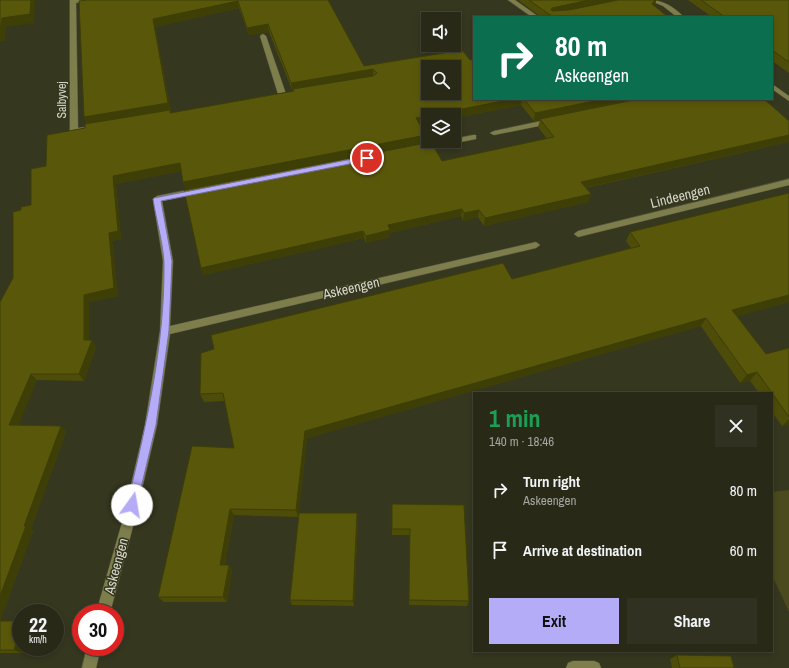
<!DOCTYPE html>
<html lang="en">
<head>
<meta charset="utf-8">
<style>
	:root { --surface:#282917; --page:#303120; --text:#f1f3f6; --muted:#a5a6a1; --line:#444536; --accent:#b5acf8 }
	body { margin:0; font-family:"Archivo Narrow",sans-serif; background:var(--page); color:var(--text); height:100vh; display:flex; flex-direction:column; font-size:15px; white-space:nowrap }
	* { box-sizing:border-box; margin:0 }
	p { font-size:13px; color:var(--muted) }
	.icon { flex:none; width:22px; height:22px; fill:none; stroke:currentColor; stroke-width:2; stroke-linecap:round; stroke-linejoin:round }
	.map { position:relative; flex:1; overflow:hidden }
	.drawer { position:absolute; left:473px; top:392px; width:300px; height:260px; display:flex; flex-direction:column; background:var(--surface); border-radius:0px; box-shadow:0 2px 6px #0003,0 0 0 1px var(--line) }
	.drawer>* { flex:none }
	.banner { position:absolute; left:473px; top:16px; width:300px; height:84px; border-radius:0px; box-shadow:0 2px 6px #0003,0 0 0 1px var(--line); background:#0b6e4f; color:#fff; overflow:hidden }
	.controls { position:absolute; left:421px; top:12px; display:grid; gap:8px }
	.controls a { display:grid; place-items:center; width:40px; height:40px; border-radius:0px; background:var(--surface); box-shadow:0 2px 6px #0003,0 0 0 1px var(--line); font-size:20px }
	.speed { position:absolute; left:12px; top:604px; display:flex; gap:8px; font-size:20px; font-weight:700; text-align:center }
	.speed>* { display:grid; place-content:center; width:52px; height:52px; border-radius:50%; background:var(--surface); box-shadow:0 2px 6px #0003,0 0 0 1px var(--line); line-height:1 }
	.speed small { font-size:10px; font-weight:400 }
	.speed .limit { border:6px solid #d22; background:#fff; color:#111 }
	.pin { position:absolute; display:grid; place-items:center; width:34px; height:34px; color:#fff; margin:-17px; border:2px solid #fff; border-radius:50%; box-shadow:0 1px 4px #0007 }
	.me { position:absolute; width:44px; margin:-22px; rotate:13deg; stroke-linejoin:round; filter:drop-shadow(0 0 3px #0008) }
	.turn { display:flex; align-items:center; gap:14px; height:84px; padding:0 16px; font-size:18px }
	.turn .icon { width:52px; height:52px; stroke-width:2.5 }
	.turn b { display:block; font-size:28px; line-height:34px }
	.round { display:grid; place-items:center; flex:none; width:42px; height:42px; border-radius:0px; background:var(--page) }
	.head { display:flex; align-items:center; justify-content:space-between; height:68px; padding:0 16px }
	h1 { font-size:24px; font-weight:800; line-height:30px; color:#1e9e55 }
	.cta { display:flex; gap:8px; margin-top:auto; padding:8px 16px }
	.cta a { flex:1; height:46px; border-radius:0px; background:var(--accent); color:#111; font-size:16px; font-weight:800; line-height:46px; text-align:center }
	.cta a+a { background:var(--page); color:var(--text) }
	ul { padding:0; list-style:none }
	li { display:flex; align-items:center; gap:12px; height:60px; padding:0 16px }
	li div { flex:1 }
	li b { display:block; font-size:15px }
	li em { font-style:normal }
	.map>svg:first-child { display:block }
	.green { fill:#4a4a1e }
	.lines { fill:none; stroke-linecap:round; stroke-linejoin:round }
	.minor-casing { stroke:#53543d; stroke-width:1 }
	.minor { fill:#7e7e4d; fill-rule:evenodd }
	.wall { fill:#4d4c09; fill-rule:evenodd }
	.shaded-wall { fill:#3e3e07 }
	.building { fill:#59580a; stroke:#3e3e07; fill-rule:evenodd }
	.route { fill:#b5acf8; stroke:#7670a1 }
	.labels { text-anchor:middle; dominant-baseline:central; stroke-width:3; stroke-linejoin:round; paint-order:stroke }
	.far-street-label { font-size:12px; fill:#d6d6c8; stroke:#36371f }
	.street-label { font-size:14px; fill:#d6d6c8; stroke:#36371f }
</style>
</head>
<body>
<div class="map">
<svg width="789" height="668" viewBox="0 0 789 668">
	<rect width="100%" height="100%" fill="#36371f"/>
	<!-- green -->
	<path class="green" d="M789 490V612L772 575V492Z"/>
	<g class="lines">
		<!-- minor casing -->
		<g class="minor-casing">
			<path id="minor" d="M70 0H88L76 3 78 128 86 127 90 129 89 131 74 133 70 131Z
				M508 0H515L539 17H532Z
				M649 0C663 0 674 7 684 17H677L663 6Z
				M263 34 266 36 286 94 285 96H279L278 94 260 36Z
				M772 84 789 96V101L772 89Z
				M551 119 555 121 554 123 494 135 490 133 494 131Z
				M473 135H476V139L420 150 416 148 417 146 442 141H454V139Z
				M789 179V185L578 237 574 234 578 231Z
				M198 188 202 191 201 193 162 201 173 261 170 326 536 242 540 245 536 248 170 334 157 425 135 519 110 613H96L123 519 145 425 160 331 163 261 153 199 157 196Z
				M87 647H101L96 668H82Z
				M573 661H594L599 663 601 668H566L568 663Z"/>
		</g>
		<!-- minor -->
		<use href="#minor" class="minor"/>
	</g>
	<!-- wall -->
	<path class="wall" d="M328 0 364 66 474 99H638L789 121V142L586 188 591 194 588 202 484 226 478 217 463 221 461 216 390 233V237L366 243 364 238 203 275 201 268 442 161 547 139 538 127 540 120 534 121 521 105 454 118V115H428V123L420 124 426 142 186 189 183 182 181 171 116 184 121 239 112 241 118 296 89 302V340H92L96 347 84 381 37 380 18 425 61 426 66 432 31 529 33 531 0 621 21 647H24L22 653H0V302L13 278 21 210 31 205 46 166 85 128 87 123 84 117 79 1ZM239 8 249 35 269 32 292 90H294V91L171 113 170 111H171L155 27Z
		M518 0H659L658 1H656L654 5 668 17H541Z
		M688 0H789V73L772 61V17H712Z
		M789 193V302L737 316 766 354 789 348V424L782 426 772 412V393H759L750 381 740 383 701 326 307 438 298 517 234 515 225 565H229L232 570 227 602H164L158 597 234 448 225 401 204 402 200 394 512 279 631 248 626 241 630 232Z
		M392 504 469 601 467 606 409 605 410 535H392Z
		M357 513 358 520 354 606 292 605 290 600Z
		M677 655 734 668H672L670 659Z"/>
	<!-- shaded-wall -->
	<path class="shaded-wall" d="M31 0H35L34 23 6 27 5 41H0V32L2 18Z
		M589 0H619L551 16V10L552 8Z
		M655 0H656L655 5 650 11 652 4Z
		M238 1 239 8 155 27 171 111H170L172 117 88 125 84 117 153 19Z
		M268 24 269 32 249 35 247 28Z
		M373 69V77L292 90 291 83Z
		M513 99H522L521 105 454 118V115H430Z
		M604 99H638L534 121 535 113Z
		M428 115V123L416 125V118Z
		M426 135V142L186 189 183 182Z
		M789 135V142L579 189 581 182Z
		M180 163 182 171 116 184 121 239 112 241 118 296 89 302V347L92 340 96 347 84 381 79 374 84 340V295L109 233 113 176Z
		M591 194 588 202 484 226 485 218Z
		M462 209 461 216 390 233V237L366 243V236L388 225Z
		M479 210 478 217 463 221 464 213Z
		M363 231 364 238 203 275 201 268Z
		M789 295V302L726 319 732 310Z
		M706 318 701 326 307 438 298 517 296 510 305 431Z
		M757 372 750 381 740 383 747 375Z
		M31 374 37 380 16 432 9 425Z
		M789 419V424L782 426Z
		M61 426 66 432 31 529 33 531 0 621V596L24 526Z
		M230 509 234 515 224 570 220 565Z
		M357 513 358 520 354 606 353 601Z
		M229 565 232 570 227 602 223 597Z
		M21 630V647H24L22 653 14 650Z"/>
	<!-- building -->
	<path class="building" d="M0 0H31L30 14 2 18 0 32Z
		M87 0H328L364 66 462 50 470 60 474 59V99H513L416 118 426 135 183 182 180 163 113 176 118 231 109 233 114 288 84 295V340H92L79 374H31L9 425 61 426 24 526H26L0 596V302L13 278V212L21 210V207L31 205V169L46 166 47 135 85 128V124L170 110V113L294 91 293 89 373 76 377 73 373 69 291 83 268 24 247 28 238 1 153 19 168 103 84 117 79 1ZM428 67H454V93H428Z
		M529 0H589L552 8 551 10 553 11 569 10 618 0H655L652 4 668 17H553Z
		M701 0H789V62L772 50V17H725Z
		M524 99H604L535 113Z
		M638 99H764L789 121V135L581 182 591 194 485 218 479 210 464 213 462 209 388 225 390 230 366 236 363 231 201 268 184 190 431 142 442 161 554 137 540 119Z
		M789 193V295L732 310 766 354 789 348V417L757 372 747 375 706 318 305 431 296 510 230 509 220 565H229L223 597H158L192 446 234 448 223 393 200 394 201 353 214 349 211 335 503 263 512 279 640 246 630 232Z
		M392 504 464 505 469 601 409 600 410 529H392Z
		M299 513H357L353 601 290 600Z
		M0 621H21V630L14 650H0Z
		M677 655 731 656 734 668H680Z"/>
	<!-- route -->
	<path class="route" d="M367 156 371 158 370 160 161 201 172 261 169 331 156 425 137 505 136 509 132 510 128 509 127 505C146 426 165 345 164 262 163 243 156 219 153 199L154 198Z"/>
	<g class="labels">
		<!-- far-street labels -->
		<g class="far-street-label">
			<text transform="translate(62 100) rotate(-90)">Salbyvej</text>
		</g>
		<!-- street labels -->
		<g class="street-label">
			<text transform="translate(680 196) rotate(-14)">Lindeengen</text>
			<text transform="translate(351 288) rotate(-13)">Askeengen</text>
			<text transform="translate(116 566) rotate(-75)">Askeengen</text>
		</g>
	</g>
</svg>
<div class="controls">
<a><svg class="icon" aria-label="sound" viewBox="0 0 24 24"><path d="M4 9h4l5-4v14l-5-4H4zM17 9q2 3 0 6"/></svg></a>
<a><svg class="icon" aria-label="search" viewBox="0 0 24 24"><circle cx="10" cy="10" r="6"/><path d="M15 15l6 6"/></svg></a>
<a><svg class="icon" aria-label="layers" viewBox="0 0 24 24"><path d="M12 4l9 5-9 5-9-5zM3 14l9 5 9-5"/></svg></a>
</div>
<div class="speed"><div>22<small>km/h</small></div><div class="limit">30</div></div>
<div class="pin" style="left:367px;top:158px;background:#d93025"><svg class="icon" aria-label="arrive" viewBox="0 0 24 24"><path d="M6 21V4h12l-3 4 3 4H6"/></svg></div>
<svg class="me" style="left:132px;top:505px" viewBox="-20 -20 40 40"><circle r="19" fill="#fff"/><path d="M0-13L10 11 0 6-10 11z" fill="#b5acf8"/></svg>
<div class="banner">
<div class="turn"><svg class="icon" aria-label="right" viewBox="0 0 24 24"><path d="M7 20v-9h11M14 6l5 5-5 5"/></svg><div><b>80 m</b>Askeengen</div></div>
</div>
<section class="drawer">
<div class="head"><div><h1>1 min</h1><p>140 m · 18:46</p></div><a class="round"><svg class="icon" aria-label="close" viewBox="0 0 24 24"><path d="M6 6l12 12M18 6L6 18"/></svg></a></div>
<ul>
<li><svg class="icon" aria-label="right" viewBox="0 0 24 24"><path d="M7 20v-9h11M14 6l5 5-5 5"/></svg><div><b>Turn right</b><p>Askeengen</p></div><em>80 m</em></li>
<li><svg class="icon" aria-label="arrive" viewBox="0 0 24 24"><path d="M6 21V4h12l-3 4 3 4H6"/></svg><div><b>Arrive at destination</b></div><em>60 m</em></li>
</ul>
<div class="cta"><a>Exit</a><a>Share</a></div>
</section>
</div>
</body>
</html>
